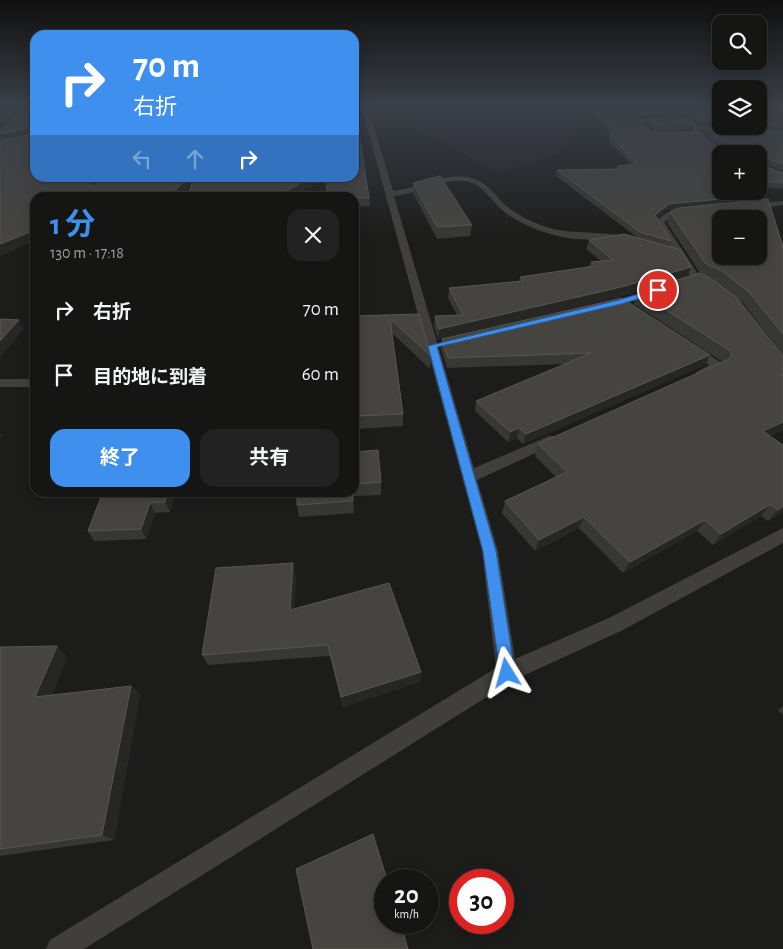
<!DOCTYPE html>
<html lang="ja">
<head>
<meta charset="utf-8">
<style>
	:root { --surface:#151514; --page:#222; --text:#f1f3f6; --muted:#9d9fa0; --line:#343434; --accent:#3f8fee }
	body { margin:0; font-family:"Alegreya Sans","Noto Sans JP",sans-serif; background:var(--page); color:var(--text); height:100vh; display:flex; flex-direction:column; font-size:19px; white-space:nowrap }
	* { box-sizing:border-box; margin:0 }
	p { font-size:16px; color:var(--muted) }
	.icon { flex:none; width:28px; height:28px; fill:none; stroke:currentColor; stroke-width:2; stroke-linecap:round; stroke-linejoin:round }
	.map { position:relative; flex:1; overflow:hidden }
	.details { position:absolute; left:30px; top:192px; width:329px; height:305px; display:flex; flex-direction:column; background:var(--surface); border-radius:15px; box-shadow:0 2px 12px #0003,0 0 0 1px var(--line) }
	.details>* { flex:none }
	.guide { position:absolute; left:30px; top:30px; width:329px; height:152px; border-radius:15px; box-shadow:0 2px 12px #0003,0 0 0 1px var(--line); background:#3f8fee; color:#fff; overflow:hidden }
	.controls { position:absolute; left:712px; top:15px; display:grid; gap:10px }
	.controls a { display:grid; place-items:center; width:55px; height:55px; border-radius:10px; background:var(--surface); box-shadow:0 2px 12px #0003,0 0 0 1px var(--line); font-size:25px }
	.speed { position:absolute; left:374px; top:869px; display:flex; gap:10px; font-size:25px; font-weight:700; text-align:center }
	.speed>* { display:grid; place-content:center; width:65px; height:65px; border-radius:50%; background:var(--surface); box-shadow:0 2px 12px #0003,0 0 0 1px var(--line); line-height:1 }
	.speed small { font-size:12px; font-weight:400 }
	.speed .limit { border:8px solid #d22; background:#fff; color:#111 }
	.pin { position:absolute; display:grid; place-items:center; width:42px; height:42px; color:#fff; margin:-21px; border:2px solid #fff; border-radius:50%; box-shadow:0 1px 5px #0007 }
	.me { position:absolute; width:55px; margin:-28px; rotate:352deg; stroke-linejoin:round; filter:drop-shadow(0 0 4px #0008) }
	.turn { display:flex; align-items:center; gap:18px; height:105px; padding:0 20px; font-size:22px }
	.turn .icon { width:65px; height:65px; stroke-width:2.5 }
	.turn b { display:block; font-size:35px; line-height:42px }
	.lanes { display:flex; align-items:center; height:48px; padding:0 20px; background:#0003; justify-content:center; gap:25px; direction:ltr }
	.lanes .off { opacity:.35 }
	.round { display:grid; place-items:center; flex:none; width:52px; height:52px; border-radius:15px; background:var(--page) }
	.head { display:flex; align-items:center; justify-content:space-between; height:85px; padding:0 20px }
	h1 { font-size:30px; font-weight:700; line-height:38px; color:var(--accent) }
	.action { display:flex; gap:10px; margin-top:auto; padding:10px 20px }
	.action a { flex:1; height:58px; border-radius:15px; background:var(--accent); color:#fff; font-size:20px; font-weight:700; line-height:58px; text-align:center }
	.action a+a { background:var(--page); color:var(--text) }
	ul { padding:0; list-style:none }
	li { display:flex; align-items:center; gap:15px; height:65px; padding:0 20px }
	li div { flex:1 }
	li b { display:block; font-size:19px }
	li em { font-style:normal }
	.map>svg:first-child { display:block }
	.green { fill:#272027 }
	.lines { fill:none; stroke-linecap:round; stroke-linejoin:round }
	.minor { fill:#413f3b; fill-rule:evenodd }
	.wall { fill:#373733 }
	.shaded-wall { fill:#262624 }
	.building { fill:#454440; stroke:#585651; fill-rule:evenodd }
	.route { fill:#3f8fee; stroke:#295d9b }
</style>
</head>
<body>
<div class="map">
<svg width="783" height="949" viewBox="0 0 783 949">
	<rect width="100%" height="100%" fill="#1c1c1a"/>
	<!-- green -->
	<path class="green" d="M419 104H567L573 125 559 153 498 174 442 141 420 132 406 110Z"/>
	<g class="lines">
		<!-- minor -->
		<path class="minor" d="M361 104H367L393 191C417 189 443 173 467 177 488 180 494 196 509 208 521 217 536 224 550 228 570 235 621 230 633 240L628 243C610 239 592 240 574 239 551 236 529 228 510 216 493 206 486 184 465 181 441 179 418 194 394 196L474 468 549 436H559L561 439 559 442 477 480 498 551 515 659 609 618 783 528V543L623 630 514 680 84 949H46L50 940 496 668 482 551Z
			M682 104H688L696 125 726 128 724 131 698 129 712 144 730 154C702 154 690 128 682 104Z
			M670 117 672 120 639 122 636 120Z
			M81 178H88L99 189V193H93Z
			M783 201V205L749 210 745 207 749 204Z
			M689 209 692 210V214L673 216 664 222 700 277 713 283V287C690 292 665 238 655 221L668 212Z
			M656 288 661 291 660 293 606 308 601 305Z
			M691 343 722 363 724 366C719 372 705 378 697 376L695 373 709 365 687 350 685 347Z
			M0 379H35V387H0Z"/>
	</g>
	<!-- wall -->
	<path class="wall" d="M0 104H35V178L88 186H97V185L90 178H324L291 198H187L192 181 179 198H35V240L0 256Z
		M591 104H684V115L640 119 652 132 725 149 713 142 703 131 705 126 783 132V171L760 162V164L783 173V189L761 187 764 195 762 199 783 246V355L743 303 716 282 783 356V430L770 436 783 445V512L768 521 761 516 713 545 697 531 623 573 579 528 535 551 502 513 505 501 556 477 535 456 538 444 723 362 634 304 638 292 700 273 667 223 670 212 674 210H667L657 218 671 241 669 247 638 238 556 176 557 170 617 169 618 166 631 164 610 143 608 130 593 113Z
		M689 104H721V125L697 123Z
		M759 104H783V109L760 105V107L783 110V131L731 126H759Z
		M650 119 692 124 690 129 655 130 648 124Z
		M357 124 369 198 370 206 354 207Z
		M413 183 472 225 470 236 437 239 413 193Z
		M589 240 691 267 687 277 618 297 438 339 434 326 435 316 457 315 448 298 449 288 519 281 520 277 589 267 591 262 601 261 586 249Z
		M419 314 431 356 430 369 392 333 403 414V426L356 429 354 392V316Z
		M442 339 710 355 705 365 523 444 517 438 508 442 475 411 476 401 565 364 447 368 441 349Z
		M354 452 381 482V495L353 496 354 513 299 517 297 505V492H354Z
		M103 492H175L170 512 155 513 146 539 94 541 88 531Z
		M296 575 294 609 421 672 420 682 343 707 330 656 208 665 202 655Z
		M0 647 67 657 52 695 131 686 140 695 114 840 0 856Z
		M783 706V715L778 710Z"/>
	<!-- shaded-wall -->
	<path class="shaded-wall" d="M15 109 18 116 0 131V121Z
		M686 110 684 115 634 120 636 115Z
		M354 117H357V124L354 125Z
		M31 127 35 134 0 142V134Z
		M186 178H195L179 198H169Z
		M309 178H324L291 198H275Z
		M764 195 761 201 667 210 653 221 655 215 669 204Z
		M35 230V240L0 256V244Z
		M691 267 687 277 618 297 438 339 439 329Z
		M19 320 24 329 0 358V341Z
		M710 355 705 365 523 444 526 434Z
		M783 422V430L755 443 763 431Z
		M519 428 517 438 508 442 510 432Z
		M0 432 3 435 0 438Z
		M168 492H175L170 512 165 502Z
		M150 503 155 513 146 539 141 529Z
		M771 504 761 516 713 545 721 534Z
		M783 506V512L768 521 778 510Z
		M584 517 579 528 535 551 539 540Z
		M705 520 697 531 623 573 630 562Z
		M293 563 296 575 293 621 290 610Z
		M57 646 67 657 48 706 35 697Z
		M421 672 420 682 343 707 341 697Z
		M131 686 140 695 114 840 102 835Z"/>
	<!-- building -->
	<path class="building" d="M0 104H35V178H82L88 186H97V179L95 178H186L169 198H35V230L0 244V141L32 134 34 129 31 127 0 134V131L22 110 15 109 0 121Z
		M354 104H356L357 117H354Z
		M593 104H684L686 110 636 115 652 132H697L717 147 732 150 733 147 715 137 705 126 783 132V164L762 157 760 158V164L783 173V183L759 181 764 195 669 204 655 215 671 241 640 232 557 170 618 169V166L637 164 612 137 609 125 594 108ZM721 154H759V191H721Z
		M693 104H721V120L699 118Z
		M759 104H760V107L783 110V126L759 123Z
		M688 118 692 124 656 125 650 119Z
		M354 123 358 125 369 198H326L327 178H354Z
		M440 176 472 225 437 227 413 183Z
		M194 178H309L275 198H187Z
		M768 199 783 246V334L749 292 722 271 706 264 670 212 678 208ZM721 219H759V256H721Z
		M624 234 681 250 691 267 621 287 439 329 435 316 463 315 449 288 523 281 520 277 595 266 591 262 613 260 589 240Z
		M700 273 713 280 737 298 783 356V375H780L783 377V422L763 431 783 445V506L778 510 771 504 721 534 705 520 630 562 584 517 539 540 505 501 567 472 538 444 729 359 732 355 729 350 638 292Z
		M622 298 710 355 526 434 519 428 510 432 476 401 591 353 448 358 442 339Z
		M419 314 431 356 390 319 403 414 355 416 354 392V316Z
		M0 319 19 320 0 341Z
		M378 450 381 482 354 484V452Z
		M103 492H168L165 502 150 503 141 529 88 531Z
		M297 492H353V501L297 505Z
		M293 563 290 610 389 583 421 672 341 697 328 645 202 655 216 568Z
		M57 646 35 697 131 686 102 835 0 849V647Z
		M373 834 387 880H385V922H400L408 949H313L296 869Z"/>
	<!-- sky -->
	<linearGradient id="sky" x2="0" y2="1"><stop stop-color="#0f0f0e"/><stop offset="0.44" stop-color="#3a4049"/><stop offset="1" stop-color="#3a4049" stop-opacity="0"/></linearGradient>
	<rect width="783" height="237" fill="url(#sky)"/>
	<!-- route -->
	<path class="route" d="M658 288 662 290 661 292 621 304 437 347 496 551 515 673 513 678 507 680 502 678 500 673 483 551 428 346 619 300Z"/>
</svg>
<div class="controls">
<a><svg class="icon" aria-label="search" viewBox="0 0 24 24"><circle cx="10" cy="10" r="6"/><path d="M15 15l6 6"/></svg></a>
<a><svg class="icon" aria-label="layers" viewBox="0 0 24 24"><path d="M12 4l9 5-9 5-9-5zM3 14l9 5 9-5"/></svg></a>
<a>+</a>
<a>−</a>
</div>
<div class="speed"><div>20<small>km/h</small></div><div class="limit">30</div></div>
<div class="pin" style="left:658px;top:290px;background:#d93025"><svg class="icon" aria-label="arrive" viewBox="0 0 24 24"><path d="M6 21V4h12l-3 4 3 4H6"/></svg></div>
<svg class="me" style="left:507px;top:673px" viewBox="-20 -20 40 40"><path d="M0-17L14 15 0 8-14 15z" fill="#3f8fee" stroke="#fff" stroke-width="4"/></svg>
<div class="guide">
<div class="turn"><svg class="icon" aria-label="right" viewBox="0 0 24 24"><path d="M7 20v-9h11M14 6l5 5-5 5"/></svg><div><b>70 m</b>右折</div></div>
<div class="lanes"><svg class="icon off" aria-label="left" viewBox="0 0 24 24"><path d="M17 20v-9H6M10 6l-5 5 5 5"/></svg><svg class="icon off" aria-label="ahead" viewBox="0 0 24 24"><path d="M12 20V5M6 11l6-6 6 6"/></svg><svg class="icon" aria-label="right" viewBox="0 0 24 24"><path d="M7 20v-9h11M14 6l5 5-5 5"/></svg></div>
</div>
<section class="details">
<div class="head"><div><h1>1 分</h1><p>130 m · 17:18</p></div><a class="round"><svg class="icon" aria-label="close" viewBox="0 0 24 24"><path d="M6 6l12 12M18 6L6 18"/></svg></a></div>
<ul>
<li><svg class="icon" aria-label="right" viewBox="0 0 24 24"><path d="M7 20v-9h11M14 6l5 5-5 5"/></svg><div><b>右折</b></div><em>70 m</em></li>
<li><svg class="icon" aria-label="arrive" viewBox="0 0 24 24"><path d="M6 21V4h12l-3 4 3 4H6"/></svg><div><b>目的地に到着</b></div><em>60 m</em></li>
</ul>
<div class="action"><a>終了</a><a>共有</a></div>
</section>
</div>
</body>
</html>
